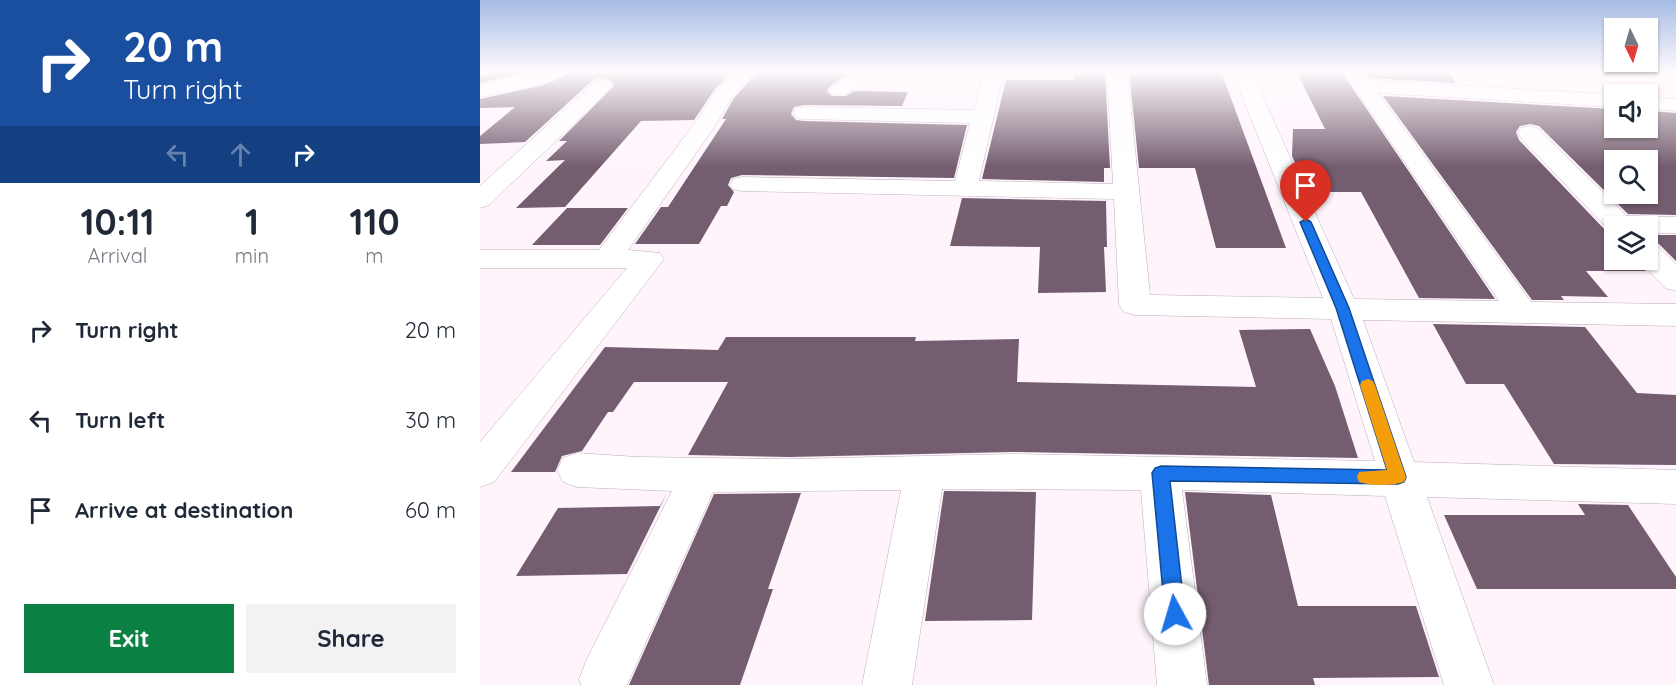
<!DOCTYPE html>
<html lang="en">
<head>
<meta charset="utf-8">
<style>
	:root { --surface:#fff; --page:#f2f2f3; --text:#1f2937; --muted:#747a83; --accent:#0b8043 }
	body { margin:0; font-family:Quicksand,sans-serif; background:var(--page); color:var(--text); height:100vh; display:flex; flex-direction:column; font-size:22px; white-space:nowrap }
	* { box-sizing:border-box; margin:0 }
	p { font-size:20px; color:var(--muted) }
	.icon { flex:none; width:33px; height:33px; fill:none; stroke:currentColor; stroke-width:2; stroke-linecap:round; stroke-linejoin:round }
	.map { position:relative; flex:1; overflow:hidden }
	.drawer { display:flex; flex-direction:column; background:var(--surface); width:480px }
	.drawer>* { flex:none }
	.top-card { background:#1a4fa0; color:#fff; overflow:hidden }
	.needle { width:39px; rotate:175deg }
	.fabs { position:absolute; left:1124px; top:18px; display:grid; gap:12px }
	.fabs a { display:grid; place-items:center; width:54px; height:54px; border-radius:0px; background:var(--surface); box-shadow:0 2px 4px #0004; font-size:30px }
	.pin { position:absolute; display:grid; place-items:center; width:51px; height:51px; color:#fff; margin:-62px -26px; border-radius:50% 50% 50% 0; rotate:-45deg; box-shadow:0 0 6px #0007 }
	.pin .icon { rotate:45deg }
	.me { position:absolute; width:66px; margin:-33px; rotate:354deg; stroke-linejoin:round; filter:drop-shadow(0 0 4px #0008) }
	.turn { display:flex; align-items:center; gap:21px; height:126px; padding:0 24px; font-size:27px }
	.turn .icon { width:78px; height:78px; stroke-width:2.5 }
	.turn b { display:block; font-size:42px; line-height:51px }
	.lanes { display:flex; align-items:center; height:57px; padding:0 24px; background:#0003; justify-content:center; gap:30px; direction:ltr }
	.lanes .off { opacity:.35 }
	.eta { display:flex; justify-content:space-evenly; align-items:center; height:102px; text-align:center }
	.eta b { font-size:36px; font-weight:800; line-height:42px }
	.cta { display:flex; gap:12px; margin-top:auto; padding:12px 24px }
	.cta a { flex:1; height:69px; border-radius:0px; background:var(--accent); color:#fff; font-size:24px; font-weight:800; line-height:69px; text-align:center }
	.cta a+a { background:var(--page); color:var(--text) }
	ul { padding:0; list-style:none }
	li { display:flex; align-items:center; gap:18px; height:90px; padding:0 24px }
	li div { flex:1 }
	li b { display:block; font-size:22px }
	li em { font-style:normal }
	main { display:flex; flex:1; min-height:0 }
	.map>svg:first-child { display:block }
	.building { fill:#745d6f; fill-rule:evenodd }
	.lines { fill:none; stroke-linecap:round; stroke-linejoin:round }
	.minor-casing { stroke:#bbafb8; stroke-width:1 }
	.minor { fill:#fff; fill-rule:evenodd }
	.route { fill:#1a73e8; stroke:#114b97; stroke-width:1.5 }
	.slow { fill:#f59e0b }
</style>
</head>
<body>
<main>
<section class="drawer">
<div class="top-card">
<div class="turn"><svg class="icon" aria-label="right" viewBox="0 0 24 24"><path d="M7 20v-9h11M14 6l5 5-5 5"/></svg><div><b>20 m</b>Turn right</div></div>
<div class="lanes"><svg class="icon off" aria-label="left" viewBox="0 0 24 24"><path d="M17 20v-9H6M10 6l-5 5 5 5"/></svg><svg class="icon off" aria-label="ahead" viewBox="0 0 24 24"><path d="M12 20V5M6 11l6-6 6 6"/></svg><svg class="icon" aria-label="right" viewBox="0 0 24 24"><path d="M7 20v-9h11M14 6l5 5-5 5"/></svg></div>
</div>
<div class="eta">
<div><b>10:11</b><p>Arrival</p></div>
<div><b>1</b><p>min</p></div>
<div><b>110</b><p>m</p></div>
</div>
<ul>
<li><svg class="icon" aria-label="right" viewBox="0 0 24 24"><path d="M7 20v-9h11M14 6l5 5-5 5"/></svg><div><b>Turn right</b></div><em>20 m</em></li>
<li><svg class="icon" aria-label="left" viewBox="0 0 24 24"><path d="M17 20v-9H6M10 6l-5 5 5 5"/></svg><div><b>Turn left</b></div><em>30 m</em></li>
<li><svg class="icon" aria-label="arrive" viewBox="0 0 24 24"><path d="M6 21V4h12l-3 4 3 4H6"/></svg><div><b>Arrive at destination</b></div><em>60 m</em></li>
</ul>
<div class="cta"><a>Exit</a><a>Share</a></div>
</section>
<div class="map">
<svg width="1196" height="685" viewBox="0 0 1196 685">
	<rect width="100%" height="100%" fill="#fff4fc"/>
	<!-- building -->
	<path class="building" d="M16 71H48L0 83V77Z
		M88 71H253L235 89 214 120 161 121 85 207 36 208 85 160 66 161 87 141H79L134 86 131 81 123 78 113 80 45 142 0 144V136L35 107 0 108V99L60 86 81 78Z
		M278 71H371L348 88 347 91 352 96H366L374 91 428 92 422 106 324 105 314 107 311 114 316 120 324 121 487 125 474 178 262 175 251 178 248 185 254 192 247 206H241L219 244H155L181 207H188L246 119H242L254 98Z
		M594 71H625L630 168H624V182L502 179 526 80H594Z
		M649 71H741L806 248H736L715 168H659Z
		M816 71H861L1015 299 939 298 881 192H828L812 156 813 129H845Z
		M885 71H968L976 83 890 78Z
		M903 96 1134 109V128H1167V111L1196 113V215L1148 214 1059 126 1050 124 1040 126 1036 132 1039 140 1127 232 1134 234V260H1156L1166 271H1106L1128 297 1081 296 1084 300H1052ZM1134 160H1167V194H1134Z
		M482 198 626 201 627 247H624L626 292 558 293 560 247 470 246Z
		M87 208H148L120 245H52Z
		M1167 235H1196V261L1179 244 1167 241Z
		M953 324 1105 327 1157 393 1196 395V465L1074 464 1024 384H986Z
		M830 329 855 386 878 458 531 452 310 457 208 455 248 382H154L133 412H128L102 451 82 456 75 472H31L125 347 238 350 246 337H436L435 341 539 339 537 382 776 387 759 330Z
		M464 491 556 492 552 620 445 621Z
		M705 492 791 495 818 606H936L959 677 833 678 835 685H729Z
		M187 493 147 574 36 576 78 508 180 506Z
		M321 493 288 589H293L260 685H149L234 494Z
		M1098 504 1148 505 1196 577V589H997L964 515H1105Z"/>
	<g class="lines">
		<!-- minor casing -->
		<g class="minor-casing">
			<path id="minor" d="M59 71H86C77 85 18 93 0 97V85Z
				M256 71H276L252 97 235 126 148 250 180 253 184 259 14 482 0 487V442L147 268H0V250H119L215 123 237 90Z
				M375 71H398L366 94H352L349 90Z
				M504 71H524L499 181 633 184 627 71H647L670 295 843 298 752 71H771L874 299 1019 301 863 71H882L889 80 1134 95V107L898 93 1051 302 1196 304V326L883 320 934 462 1196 470V504L947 497 1014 685H964L905 496 702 490 727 685H677L661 490 462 489 432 685H382L421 490 233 492 147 685H101L99 679 106 661 192 491 97 487 83 482 77 470 83 458 97 453 157 457 310 459 531 454 895 461 851 319 655 315 644 312 639 305 634 199 262 191 253 189 250 184 253 179 262 177 475 181 490 123 324 119 316 118 313 113 316 108 324 107 494 110Z
				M122 80 129 82 132 86 129 90 9 205 0 208V186L115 82Z
				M1167 97 1196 99V111L1167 109Z
				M1049 126 1057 128 1147 216 1196 217V233H1167V226H1134V232L1129 230 1041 138 1038 133 1041 128Z
				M1167 243 1177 246 1196 264V291L1185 288 1158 260H1167Z"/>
		</g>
		<!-- minor -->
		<use href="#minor" class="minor"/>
	</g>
	<!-- sky -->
	<linearGradient id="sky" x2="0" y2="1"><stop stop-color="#a6bce4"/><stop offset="0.43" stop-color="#fffafe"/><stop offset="1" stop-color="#fffafe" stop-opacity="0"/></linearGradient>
	<rect width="1196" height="167" fill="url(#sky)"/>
	<!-- route -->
	<path class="route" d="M826 219 831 222 869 308 926 477 924 482 918 484 690 481 705 614 702 621 695 624 688 621 685 614 672 473 675 468 681 466 907 470 856 308 820 222Z"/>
	<!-- slow -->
	<path class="slow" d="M888 379 893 381 895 385 926 477 924 482C912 486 891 486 879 482L877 477 879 472 907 470 880 385 882 381Z"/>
</svg>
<div class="fabs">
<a><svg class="needle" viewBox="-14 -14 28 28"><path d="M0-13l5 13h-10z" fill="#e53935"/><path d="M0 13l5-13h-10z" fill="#747a83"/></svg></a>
<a><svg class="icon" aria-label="sound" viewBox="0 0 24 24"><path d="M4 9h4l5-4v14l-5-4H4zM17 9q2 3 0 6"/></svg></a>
<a><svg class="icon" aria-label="search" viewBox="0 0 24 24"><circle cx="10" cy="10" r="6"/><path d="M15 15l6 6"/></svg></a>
<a><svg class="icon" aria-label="layers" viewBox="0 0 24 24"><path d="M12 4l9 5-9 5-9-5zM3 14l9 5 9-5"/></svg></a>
</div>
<div class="pin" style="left:826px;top:222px;background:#d93025"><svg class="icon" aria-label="arrive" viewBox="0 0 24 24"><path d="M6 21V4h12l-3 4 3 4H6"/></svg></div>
<svg class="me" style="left:695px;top:614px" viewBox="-20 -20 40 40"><circle r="19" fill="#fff"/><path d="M0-13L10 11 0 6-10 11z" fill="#1a73e8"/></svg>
</div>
</main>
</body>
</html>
